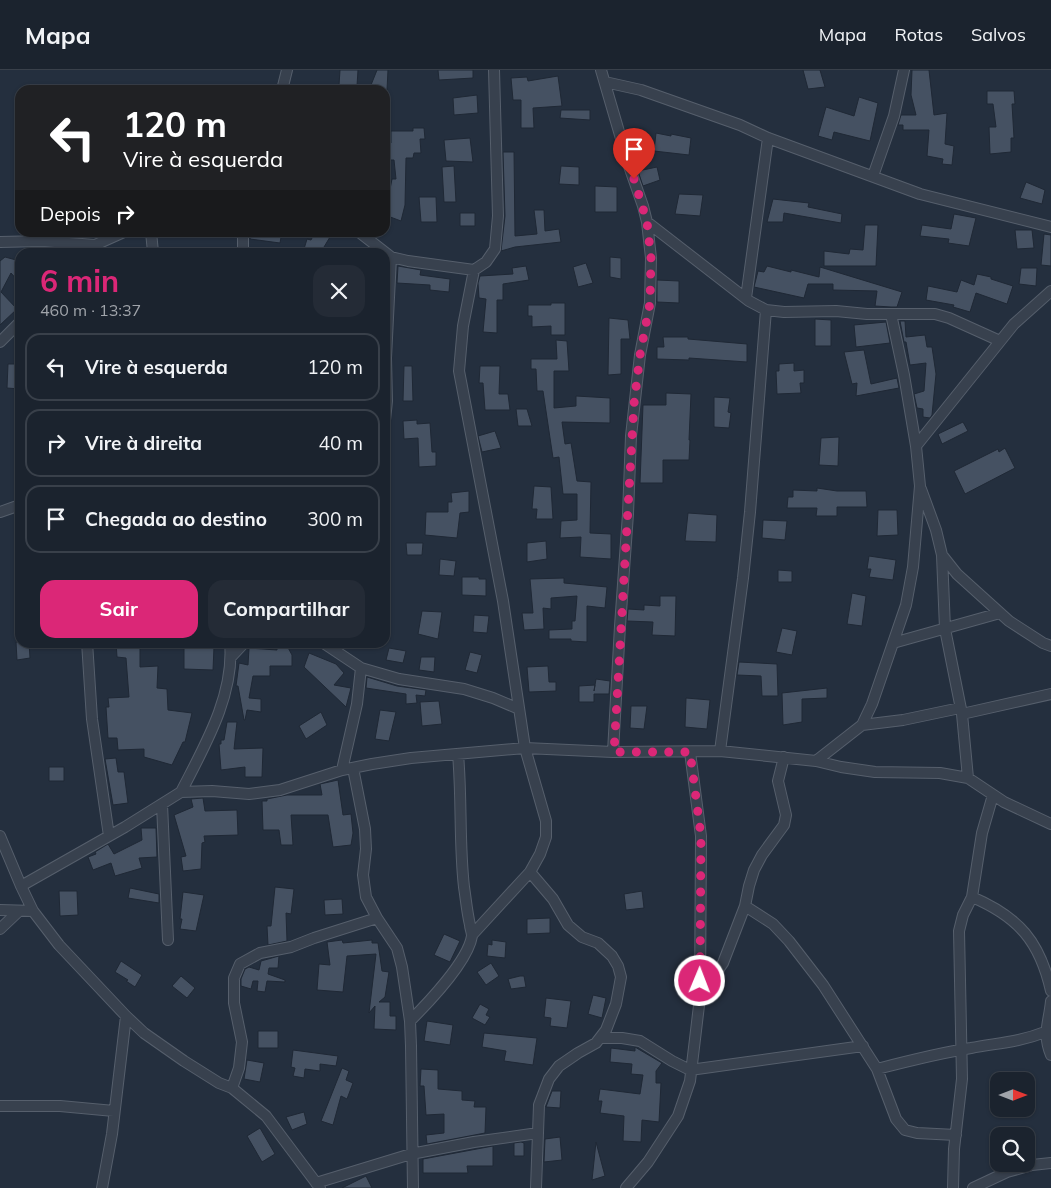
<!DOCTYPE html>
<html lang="pt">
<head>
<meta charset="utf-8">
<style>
	:root { --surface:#1b232e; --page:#242b36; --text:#f1f3f6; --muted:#a0a4aa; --line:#39404a; --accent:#db2777 }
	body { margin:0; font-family:Mulish,sans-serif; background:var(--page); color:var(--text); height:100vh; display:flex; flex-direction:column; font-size:19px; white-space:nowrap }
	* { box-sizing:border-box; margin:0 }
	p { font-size:16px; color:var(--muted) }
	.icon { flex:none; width:28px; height:28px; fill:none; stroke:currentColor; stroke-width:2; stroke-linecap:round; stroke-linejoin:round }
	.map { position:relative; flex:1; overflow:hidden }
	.panel { position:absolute; left:15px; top:178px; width:375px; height:400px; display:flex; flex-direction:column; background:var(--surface); border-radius:15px; box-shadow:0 1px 4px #0004,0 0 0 1px var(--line) }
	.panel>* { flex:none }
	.top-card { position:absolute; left:15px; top:15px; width:375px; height:152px; border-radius:15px; box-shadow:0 1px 4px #0004,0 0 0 1px var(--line); background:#202124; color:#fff; overflow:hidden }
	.needle { width:32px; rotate:90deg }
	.fabs { position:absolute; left:990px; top:1002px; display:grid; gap:10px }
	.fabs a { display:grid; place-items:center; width:45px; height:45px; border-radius:10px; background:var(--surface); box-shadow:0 1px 4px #0004,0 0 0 1px var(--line); font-size:25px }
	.pin { position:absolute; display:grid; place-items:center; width:42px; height:42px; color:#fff; margin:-51px -21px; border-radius:50% 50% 50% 0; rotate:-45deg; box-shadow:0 0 5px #0007 }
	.pin .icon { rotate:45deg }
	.me { position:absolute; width:55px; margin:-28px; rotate:1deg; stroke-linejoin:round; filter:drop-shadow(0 0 4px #0008) }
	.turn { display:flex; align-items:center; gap:18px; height:105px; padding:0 25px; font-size:22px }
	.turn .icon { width:65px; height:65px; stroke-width:2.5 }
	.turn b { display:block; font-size:35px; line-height:42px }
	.then { display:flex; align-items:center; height:48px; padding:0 25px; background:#0003; gap:10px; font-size:19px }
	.round { display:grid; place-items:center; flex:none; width:52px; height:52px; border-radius:15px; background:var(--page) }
	.head { display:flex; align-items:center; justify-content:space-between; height:85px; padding:0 25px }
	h1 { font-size:30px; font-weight:700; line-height:38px; color:var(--accent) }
	.primary-button { display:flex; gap:10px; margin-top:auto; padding:10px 25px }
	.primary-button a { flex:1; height:58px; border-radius:15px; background:var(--accent); color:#fff; font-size:20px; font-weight:700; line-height:58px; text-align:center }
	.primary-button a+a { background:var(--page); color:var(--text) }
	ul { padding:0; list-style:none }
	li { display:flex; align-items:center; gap:15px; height:68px; margin:0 10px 8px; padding:0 15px; border:2px solid var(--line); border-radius:15px }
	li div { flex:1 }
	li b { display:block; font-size:19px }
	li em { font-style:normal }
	header { display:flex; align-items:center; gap:30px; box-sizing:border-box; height:70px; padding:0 25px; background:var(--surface); border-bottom:1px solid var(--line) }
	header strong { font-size:24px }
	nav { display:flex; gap:28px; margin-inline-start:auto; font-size:18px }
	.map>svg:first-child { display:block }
	.building { fill:#455162; stroke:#1f2835 }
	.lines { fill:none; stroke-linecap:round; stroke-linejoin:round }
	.minor-casing { stroke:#565f6c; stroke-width:12 }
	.minor { stroke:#38414e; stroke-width:10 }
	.route { stroke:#db2777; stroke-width:9; stroke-dasharray:0 16.2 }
</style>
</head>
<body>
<header>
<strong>Mapa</strong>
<nav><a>Mapa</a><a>Rotas</a><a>Salvos</a></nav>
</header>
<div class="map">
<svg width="1051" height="1118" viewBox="0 0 1051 1118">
	<rect width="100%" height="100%" fill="#242f3e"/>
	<!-- building -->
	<path class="building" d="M340 0H358L357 16 339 15Z
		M377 0H388L387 20H369Z
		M438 0H473V8L439 10Z
		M803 0H820L825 17 808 19Z
		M912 0H929L934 45 947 43 945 74 954 76 952 95 942 94 943 89 927 86 929 60H903V55H898L901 45H916L911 25Z
		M558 6 562 36 533 38 534 58H521V30H513L511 8 527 7 528 11Z
		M987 21H1014L1015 34H1012L1014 68H1011V82L990 84 989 57H996L993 34H987Z
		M477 25 478 43 454 45 453 28Z
		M859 27 878 33 870 71 834 62 832 70 818 66 826 37 854 46Z
		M561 40H590V50L560 48Z
		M413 58H424L425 69H420L421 83H414L413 88H406L405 135 401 151 385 145 392 109H396L394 90H385V74L391 73V61H413Z
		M656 63 671 66V64L691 68 689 85 654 81Z
		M470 68 473 92 446 91 444 70Z
		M503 82H514L515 166 537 164 534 140H544L545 161 559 159 561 172 515 177 501 181 505 146Z
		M454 96 456 132H444L442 97Z
		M561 96 579 97V115L559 114Z
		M657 97 660 110 643 116 638 101Z
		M1026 112 1045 120 1042 134 1020 128Z
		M595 116 617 117V142H595Z
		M679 124 703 125 700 146 675 144Z
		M419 127H436L437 152H421Z
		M773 129 809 133 808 137 842 144 841 153 784 143 783 152H767Z
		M460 143H475V156H460Z
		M954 144 976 148 969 176 948 173 949 169 920 166 922 155 951 159Z
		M865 155H878L876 196H824V181L849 184 850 179 863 180Z
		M1015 160H1032L1034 178 1017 179Z
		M251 162H282L280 173 250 169Z
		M315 162H333L321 182H311L304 179 307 169 311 170Z
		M1044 164 1051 165V196L1041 195Z
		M5 187 20 191V213L11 203 1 222 17 239 0 255V191Z
		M610 187 621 188V209L610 207Z
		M586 193 593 213 578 217 573 197Z
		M398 196 421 200 420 205 450 209 449 222 430 220V215L397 213Z
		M526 196 529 210 503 214V230H497V263L483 262 486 229 479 228 478 213 480 206 513 204 512 198Z
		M767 196 791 202V200L819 207 820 197 902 222 897 237H891L875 236 877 221 833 220V214H808L804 228 754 217 758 201 764 202Z
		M1021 198H1037L1036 216 1019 214Z
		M977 204 991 207V209L1013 216 1007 234 976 223 970 242 953 237 954 235 926 230 928 216 957 222 961 210 974 215Z
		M657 210 679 211V233L657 232Z
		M551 233H565V265H551V256L532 257V246H528V235H551Z
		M609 248 628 250 630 269H621V304L608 305Z
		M815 249 831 250V276H815Z
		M900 251H905L906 267 925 265 927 277H932L936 304 932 345 930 348 923 347V339L917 338 914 324 924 321 926 293 910 295 906 272H904Z
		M886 252 890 273 856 277 854 255Z
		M663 267H688V269L747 274V292L689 288V290L657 289V277H664Z
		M556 270 567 271 569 301H554V338L576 336V326L610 328V353L562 352 565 374 571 373 577 411 591 412 590 463 611 464V489L580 487 581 467 560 468 561 451 577 450V424H563L559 387 553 388 543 321H537L536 299H531V289H557Z
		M864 280 871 314 897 308 899 318 856 326 857 313 852 314 844 282Z
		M794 293V301L804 300V313H800L801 323 777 324 776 301H779V294Z
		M8 294H20V319L7 318Z
		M404 296H412L413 331H403Z
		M480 296H500L499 324H508L510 340H485L483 313H479Z
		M666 323 691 324 689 370H690L689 390H663V413H640L643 335H666Z
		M714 327 730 328 728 342 731 343 729 358 714 357Z
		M516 339H527L532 356H518Z
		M417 350V354L430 353 432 382H436V396L419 397 418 368 404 369 403 351Z
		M963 352 968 361 942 374 938 364Z
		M495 361 501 378 482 382 478 366Z
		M839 367 838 396 819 395 821 368Z
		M1005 378 1015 398 965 424 954 401 998 379 999 382Z
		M534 416 551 417 553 449H536L537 439H532Z
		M817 418 837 421H866L867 437H837V446H816L817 438H787L788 427H793V420L817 421Z
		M469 421V442L460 443 457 468 425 465 426 442H448V432H452L451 423Z
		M878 440H897L898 465 877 466Z
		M688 443 717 445 716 472 685 471Z
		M763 450 787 451 785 470 762 468Z
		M546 471 547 489 527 492V473Z
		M406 473H423L422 485H407Z
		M869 486 896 490 893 510 869 507 871 499H867Z
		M440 489 456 491 454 506 439 505Z
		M778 500 792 501V512H778Z
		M462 507H479V509H486V526L462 525Z
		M564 508V513L607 517 605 538 587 536V572L571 571V569H549V560L572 559V551H575L577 526 551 528V539L543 538 544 559 524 560 522 543H533L530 509Z
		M852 523 866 526 862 556 847 554Z
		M660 526H676L675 566 652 565 653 552 627 551 628 539 644 540V535L660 536Z
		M422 541 442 542 438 569 418 564Z
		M474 545 489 546 487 563 473 562Z
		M782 558 797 561 792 585 776 582Z
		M16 572H29L30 588 17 590Z
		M116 572H140V597L158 596 157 618 167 619 168 640 192 643 185 672H183L172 695 144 687V679L118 680 117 668H108L106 637H109L108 628 129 627 126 588 117 587Z
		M277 572H285L292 585V596H270V606H253L249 628 261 629V642L247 640 245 650H244L238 616H236L239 593 248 595 249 578 277 580Z
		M184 576 214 577 213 600 184 599Z
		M389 578 406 581 403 593 386 590Z
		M470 582 482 585 477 603 465 600Z
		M309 583 336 594 344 603 334 615 351 618 346 637 304 597Z
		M421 587H435L434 602 419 600Z
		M739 592 777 594 778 626H762L761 606 737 605Z
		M548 596 549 612H556V621L529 622 527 597Z
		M367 607 397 616 426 620 425 626 416 625 417 633 406 634V624L366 618Z
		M596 609 610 611 609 624H594V632H579V616L595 615 594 621Z
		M827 618V628L802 629V652L783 655 782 623Z
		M686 628 710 630 707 659 685 657Z
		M439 631 442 654 422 656 420 632Z
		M631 636H647L644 659 630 658Z
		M380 640 396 642 389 671 375 669Z
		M321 642 327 655 306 669 299 656Z
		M227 652H237L234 679 263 678 262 707H245V697L221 700 219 674H221V670H224Z
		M116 688 118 702H124L128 733 113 735 105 689Z
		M49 697H64V711H49Z
		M338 710 343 745 351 744 353 763 351 775 333 777 328 745H291L293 775H281L279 760H263L262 731H267V729L287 725H322L320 714Z
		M203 728 205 741 237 740 238 765 204 766 205 772 202 773 201 799 183 801 181 787 186 786 174 745 193 737 191 729Z
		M141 758H156L157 787 139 788 142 798 115 806 111 793 93 800 88 787 96 784 95 782 108 774 114 784 142 770Z
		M275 817 294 819 291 844 286 843 287 871 268 875 267 856H271Z
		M130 818 159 824V833L128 828Z
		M59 821H77L78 845 60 846Z
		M642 821 644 838 626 840 624 824Z
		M183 822 204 825 196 861 180 859 182 849H180Z
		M342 829 343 844 325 845 324 830Z
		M550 848V863L527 864V849Z
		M444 864 460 871 450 892 434 885Z
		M342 870 343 873 372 870V873H378L382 901 389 902 385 927 379 932H390V946H396V960L374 959 375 936 369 943 376 884 347 886 343 922 317 920 319 894 330 895 327 872Z
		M492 870 506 872 505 888 487 886 488 874 492 875Z
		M279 886 278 898H269L268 904 285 910V912L267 911 265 922 257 921 258 911H253L251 919 241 916V909L245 899 249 897 259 900 261 891Z
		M121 891 142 905 135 917 126 911 128 910 115 902Z
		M491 893 499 906 486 915 477 902Z
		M181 906 195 918 187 928 172 916Z
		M520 906H524L526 917 511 919 508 909Z
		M593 925 606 928 602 948 588 944Z
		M546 928 571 931 567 958 550 956 551 948 544 947Z
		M480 934 489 939 486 945 490 947 485 955 472 948Z
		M427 951 453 955 450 975 424 971Z
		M258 961H278V978H258Z
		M484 963 537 968 533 995 504 991 506 981 482 977Z
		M635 977 662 993 656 1001V1013H661L659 1052 642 1050 641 1072 623 1071 624 1046 600 1043 602 1031H598L600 1019 640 1024 643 1005 631 1004 632 994 610 992 611 978 635 981Z
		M293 980 338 986 336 996 320 994V1001L305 999 304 1008 293 1006 295 998 291 997Z
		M247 990 264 993 260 1012 244 1009Z
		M342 998 349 1001 346 1010 353 1013 347 1029 341 1026 333 1055 321 1051Z
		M421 999 438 1000V1019L462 1021V1030L475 1031 474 1037H486L485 1063 427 1074 426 1065 444 1063V1044L426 1045 424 1016H420Z
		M552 1021H561L560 1038 546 1037Z
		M304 1042 307 1054 292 1060 286 1047Z
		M260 1058 275 1084 262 1092 247 1066Z
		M560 1067 562 1090 544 1092 545 1069Z
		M521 1072 524 1073V1086H514V1073Z
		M596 1072 605 1106 592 1110Z
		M493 1076V1096H467L468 1103H423V1089Z
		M366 1106 372 1118H342Z"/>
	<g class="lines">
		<!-- minor casing -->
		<g class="minor-casing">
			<path id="minor" d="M601 0 629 96 643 136 647 152 651 188 650 233 640 285 631 366 628 444 620 556 613 682
				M605 12 641 20 740 55 768 68 920 124 1051 157
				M282 20 287 0
				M873 106 894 46 904 0
				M647 152 749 231 766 240 784 242 836 241 867 244H935L949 248 1000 271
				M151 162 153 182
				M243 162V182
				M359 162 391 187 408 191 474 200
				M0 172 42 171 95 175
				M87 182 95 175 124 162
				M746 228 768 68
				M0 272 20 252
				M385 350 387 331 386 288 391 187
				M916 376 1014 254 1051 221
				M921 419 936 460 942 485 945 559 962 644 968 708
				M0 442 20 435
				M942 485 957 504 1009 551 1043 573 1051 576
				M87 572 92 649 109 766
				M322 572 361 598 399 609 464 619 493 628 519 639
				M893 573 1000 543
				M231 587 245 572
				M962 644 1051 624
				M862 655 903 650 960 638
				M720 681 743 508 750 442 766 240
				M816 691 862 655 872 634 893 573 906 535 913 497 920 416 916 376 904 305 891 244
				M353 698 365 759 366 779 363 805 366 827 377 848 397 878 402 897 410 951 411 976 413 1118
				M342 700 357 634 361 598
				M181 722C204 677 235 625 230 572
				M162 734 168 870
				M0 766 21 816 33 841 59 875 126 946 144 963 184 991 219 1013 232 1018 266 1046 320 1118
				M530 802 553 829 568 855 582 867 598 873 612 886 618 896 621 907 616 934 606 960 596 973 578 983 559 996 549 1009 539 1035 536 1118
				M21 816 125 757 181 722 212 721 249 724 280 720 342 700 372 694 411 688 525 678 613 682 720 681 816 691 841 697 875 702 940 703 968 708 1004 732 1051 754
				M972 827C1019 847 1040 872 1051 921
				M745 836 773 854 789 871 823 915 877 999 896 1049 905 1060 917 1063 956 1065
				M0 840 33 841
				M0 859 18 842
				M472 865 530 802 540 784 546 767V751L525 678 503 531 459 301 463 256 474 200 486 192 495 179 498 146 494 0
				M700 926 723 893 745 836 749 816 754 800 762 785 784 755 786 745 778 711 784 687
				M1051 931C1049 953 1042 963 1051 985
				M410 951C428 933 468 891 472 866 472 862 470 858 470 855 467 842 466 830 464 817 459 773 462 729 458 684
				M600 968H622L640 971 672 991 690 1000 863 976
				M877 999C908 991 939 983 971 978 997 973 1020 972 1045 962
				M232 1018 239 998 242 972 234 933V908L240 894 260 883 291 877 314 868 377 848
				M0 1036H60L114 1041
				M316 1113 411 1084 474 1072 538 1063
				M102 1118 112 1064 126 946
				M626 1118 648 1092 678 1046 690 1011 700 927 701 766 690 682
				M953 1118 954 1079 962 1009 959 861 963 845 972 827 982 763 993 725
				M973 1118 1007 1102 1032 1095 1051 1093"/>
		</g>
		<!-- minor -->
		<use href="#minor" class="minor"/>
	</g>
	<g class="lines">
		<!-- route -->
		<path class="route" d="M634 109 647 152 651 188 650 233 640 285 634 334 614 682H690L701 766 700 911"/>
	</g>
</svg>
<div class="fabs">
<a><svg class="needle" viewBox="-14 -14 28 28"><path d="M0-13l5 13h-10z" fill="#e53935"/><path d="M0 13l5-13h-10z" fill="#a0a4aa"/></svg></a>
<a><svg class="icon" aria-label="search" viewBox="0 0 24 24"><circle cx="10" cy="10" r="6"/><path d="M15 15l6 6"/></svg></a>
</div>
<div class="pin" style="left:634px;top:109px;background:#d93025"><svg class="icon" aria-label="arrive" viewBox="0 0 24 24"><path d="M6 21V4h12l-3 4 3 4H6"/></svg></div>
<svg class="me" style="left:700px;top:911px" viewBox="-20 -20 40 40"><circle r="17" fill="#db2777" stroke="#fff" stroke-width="3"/><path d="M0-11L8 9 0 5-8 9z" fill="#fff"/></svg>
<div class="top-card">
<div class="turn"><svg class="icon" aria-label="left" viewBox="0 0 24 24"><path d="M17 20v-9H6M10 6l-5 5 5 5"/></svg><div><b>120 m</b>Vire à esquerda</div></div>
<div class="then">Depois<svg class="icon" aria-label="right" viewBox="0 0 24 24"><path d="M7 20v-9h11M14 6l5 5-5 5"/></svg></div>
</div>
<section class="panel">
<div class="head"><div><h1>6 min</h1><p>460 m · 13:37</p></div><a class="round"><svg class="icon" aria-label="close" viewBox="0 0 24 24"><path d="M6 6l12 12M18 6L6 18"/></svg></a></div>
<ul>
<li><svg class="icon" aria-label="left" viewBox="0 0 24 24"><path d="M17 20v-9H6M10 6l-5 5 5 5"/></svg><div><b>Vire à esquerda</b></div><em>120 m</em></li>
<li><svg class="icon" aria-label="right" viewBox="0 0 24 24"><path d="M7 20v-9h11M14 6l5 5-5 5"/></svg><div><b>Vire à direita</b></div><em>40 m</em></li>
<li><svg class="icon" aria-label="arrive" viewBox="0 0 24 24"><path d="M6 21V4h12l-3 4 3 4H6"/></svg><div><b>Chegada ao destino</b></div><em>300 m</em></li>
</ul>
<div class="primary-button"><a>Sair</a><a>Compartilhar</a></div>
</section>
</div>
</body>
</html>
